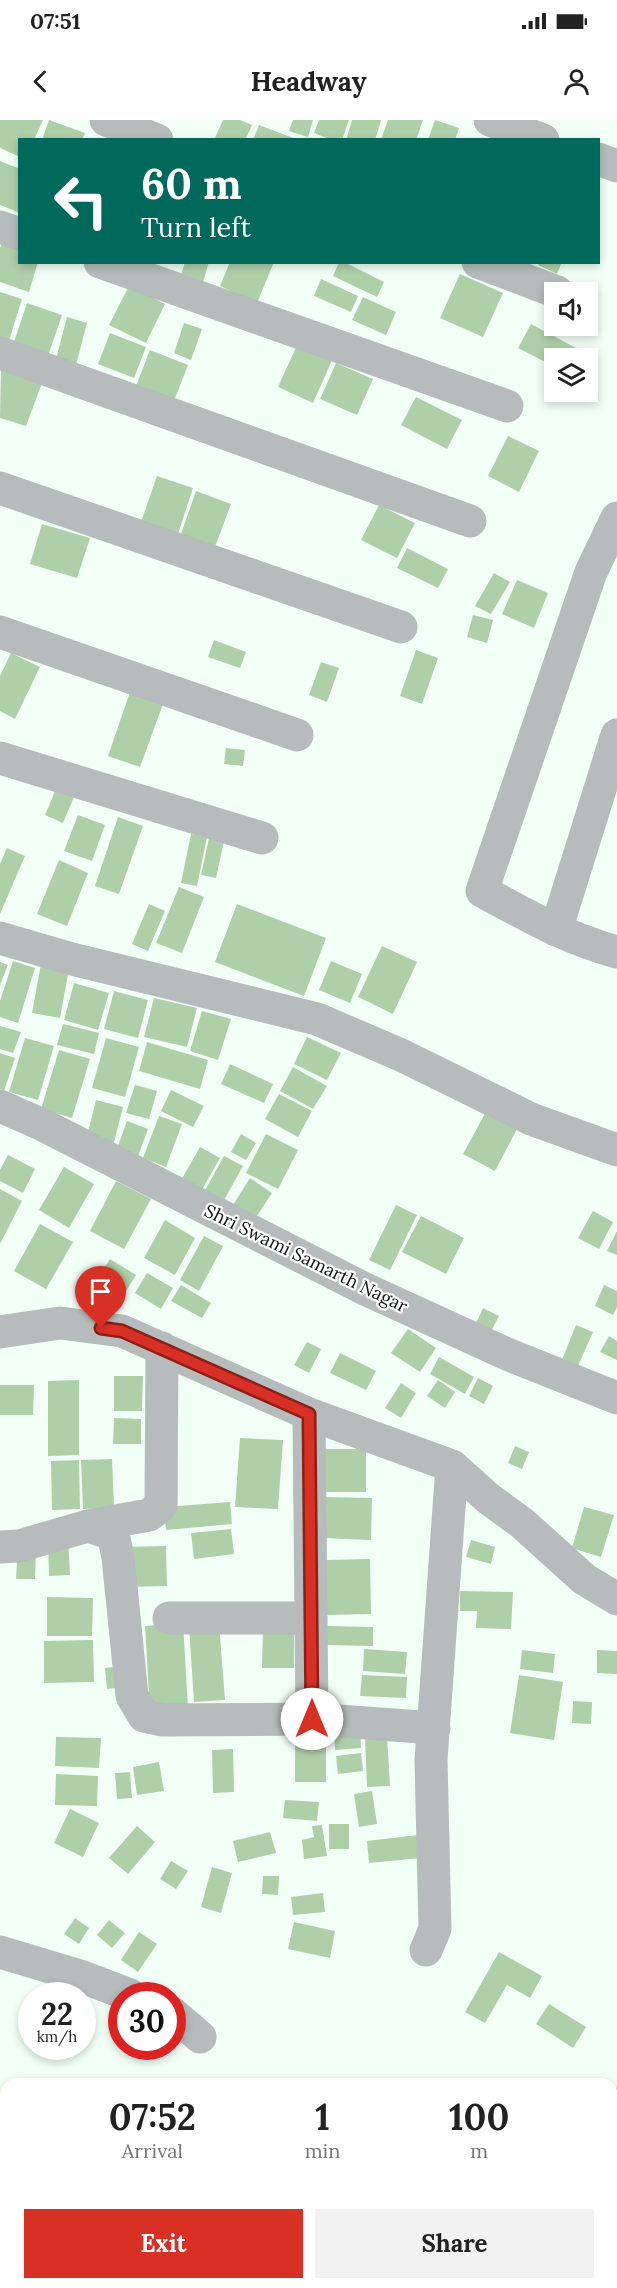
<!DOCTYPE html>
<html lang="en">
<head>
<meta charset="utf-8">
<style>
	:root { --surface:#fff; --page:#f2f2f2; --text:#222; --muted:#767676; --accent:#d93025 }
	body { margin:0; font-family:Lora,serif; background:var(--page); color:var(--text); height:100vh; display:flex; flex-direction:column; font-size:22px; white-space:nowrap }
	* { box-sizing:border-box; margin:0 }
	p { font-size:20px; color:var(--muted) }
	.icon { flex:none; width:33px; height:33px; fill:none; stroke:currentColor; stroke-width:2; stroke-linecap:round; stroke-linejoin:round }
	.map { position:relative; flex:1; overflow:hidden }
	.drawer { position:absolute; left:0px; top:1958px; width:618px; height:212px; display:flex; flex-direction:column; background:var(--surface); border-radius:18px 18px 0 0; box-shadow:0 3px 9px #0003 }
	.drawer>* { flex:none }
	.hud { position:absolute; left:18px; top:18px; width:582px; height:126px; border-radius:0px; box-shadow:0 3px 9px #0003; background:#00695c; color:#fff; overflow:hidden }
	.controls { position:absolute; left:544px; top:162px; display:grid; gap:12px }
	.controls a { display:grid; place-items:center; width:54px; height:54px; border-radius:0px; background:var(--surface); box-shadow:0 3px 9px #0003; font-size:30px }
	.speed { position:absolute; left:18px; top:1862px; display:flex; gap:12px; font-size:30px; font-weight:700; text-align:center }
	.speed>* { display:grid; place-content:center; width:78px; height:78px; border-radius:50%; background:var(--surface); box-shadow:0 3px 9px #0003; line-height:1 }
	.speed small { font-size:15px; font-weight:400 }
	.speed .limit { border:9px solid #d22; background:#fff; color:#111 }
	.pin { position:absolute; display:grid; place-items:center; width:51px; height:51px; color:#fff; margin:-62px -26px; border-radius:50% 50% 50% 0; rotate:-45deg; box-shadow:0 0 6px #0007 }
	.pin .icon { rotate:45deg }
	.me { position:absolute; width:66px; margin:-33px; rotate:0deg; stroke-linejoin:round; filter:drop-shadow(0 0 4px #0008) }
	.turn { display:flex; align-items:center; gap:21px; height:126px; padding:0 24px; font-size:27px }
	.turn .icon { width:78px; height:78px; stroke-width:2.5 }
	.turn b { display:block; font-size:42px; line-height:51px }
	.eta { display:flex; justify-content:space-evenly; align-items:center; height:102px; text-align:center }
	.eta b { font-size:36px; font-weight:800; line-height:42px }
	.action { display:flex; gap:12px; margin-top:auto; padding:12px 24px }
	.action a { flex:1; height:69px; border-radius:0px; background:var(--accent); color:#fff; font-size:24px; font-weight:800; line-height:69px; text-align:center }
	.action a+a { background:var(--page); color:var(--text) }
	.status { display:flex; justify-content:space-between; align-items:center; height:42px; padding:0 30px; background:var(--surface); direction:ltr }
	.status svg { height:16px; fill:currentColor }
	header { display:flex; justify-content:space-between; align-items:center; height:78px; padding:0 24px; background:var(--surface); font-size:27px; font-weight:800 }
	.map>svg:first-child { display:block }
	.building { fill:#afcfa9 }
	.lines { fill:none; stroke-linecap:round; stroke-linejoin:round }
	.minor { stroke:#b6bcbb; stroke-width:33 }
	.route-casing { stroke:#8d1f18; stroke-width:15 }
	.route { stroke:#d93025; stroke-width:10 }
	.labels { text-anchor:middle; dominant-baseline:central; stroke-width:4.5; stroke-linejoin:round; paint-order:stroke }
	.street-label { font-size:18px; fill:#0e1310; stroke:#fff }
</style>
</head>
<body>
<div class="status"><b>07:51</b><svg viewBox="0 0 49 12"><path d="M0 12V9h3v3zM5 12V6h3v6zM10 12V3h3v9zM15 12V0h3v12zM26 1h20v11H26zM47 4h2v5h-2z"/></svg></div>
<header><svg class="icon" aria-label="back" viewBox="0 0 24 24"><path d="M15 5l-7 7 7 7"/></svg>Headway<svg class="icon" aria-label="person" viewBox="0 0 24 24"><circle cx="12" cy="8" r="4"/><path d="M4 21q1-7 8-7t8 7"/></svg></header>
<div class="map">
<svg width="617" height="2168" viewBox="0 0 617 2168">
	<rect width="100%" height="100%" fill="#f1fff7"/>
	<!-- building -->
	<path class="building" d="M0 0H43L34 20H20V37L0 28Z
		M49 0 85 13 82 20H42Z
		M223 0H240L252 5 245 20H214Z
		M293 0H313L308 17 289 11Z
		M319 0H349L342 20H332L314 13Z
		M352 0H381L375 20H346Z
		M388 0H423L416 20H381Z
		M435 0 459 8 455 20H428Z
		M259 5 296 19V20H253Z
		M0 41 20 49V93L0 85Z
		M5 115 20 120V142H38L29 172 0 162V128Z
		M185 142H209L203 162 181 155Z
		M230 142H274L257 183 220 166Z
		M339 142H344L384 162 377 177 333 156Z
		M540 142H562L557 154 538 145Z
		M460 154 503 173 483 217 440 198Z
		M321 159 358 176 351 192 314 176Z
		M129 166 165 184 146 223 109 205Z
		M0 172 22 179 8 224 0 221Z
		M363 177 396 192 386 215 352 200Z
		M27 183 62 195 48 236 13 225Z
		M67 197 87 203 76 245 56 239Z
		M184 203 202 209 191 240 174 233Z
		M531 204 576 228 570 238H555V247L518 228Z
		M110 213 146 227 134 258 98 244Z
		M298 223 333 238 313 283 278 267Z
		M150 230 188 245 174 281 136 266Z
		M336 243 373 259 357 295 320 279Z
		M1 249 42 263 26 306 0 298Z
		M416 277 462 300 447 329 401 305Z
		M508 316 539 331 519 372 488 356Z
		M157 356 193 368 178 414 141 402Z
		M196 371 231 384 215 427 181 414Z
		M379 385 415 403 397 438 361 420Z
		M42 404 90 418 77 458 30 444Z
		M407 428 448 449 438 468 397 448Z
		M494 453 510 462 491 494 475 486Z
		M517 460 548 473 534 508 502 494Z
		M473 495 493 500 487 523 467 517Z
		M214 520 246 532 240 548 208 537Z
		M416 530 438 538 422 584 400 576Z
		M11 533 40 547 15 599 0 591V556Z
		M321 542 339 548 327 582 309 575Z
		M130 572 163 584 140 647 108 636Z
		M226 628 245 630 243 646 224 644Z
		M56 669 74 677 63 703 45 695Z
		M78 695 105 705 92 741 64 731Z
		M118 697 143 706 119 774 95 766Z
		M191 714 207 717 197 766 181 763Z
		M209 718 224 721 216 758 201 755Z
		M7 728 25 736 0 794V744Z
		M59 740 88 753 67 806 37 794Z
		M179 767 204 777 182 833 156 823Z
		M149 784 165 791 148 831 132 824Z
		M237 784 326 818 304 876 215 842Z
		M382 826 417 842 393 894 358 877Z
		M13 841 35 848 18 903 0 897V881Z
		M331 841 362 854 350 883 319 870Z
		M0 842 8 845 0 865Z
		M41 844 69 849 60 898 32 893Z
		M74 863 109 873 98 910 64 900Z
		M114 871 148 880 138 918 104 909Z
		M154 878 197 888 187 927 144 917Z
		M202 891 231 899 218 940 190 931Z
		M63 904 99 913 94 934 57 925Z
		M0 906 21 912 13 933 0 929Z
		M307 917 341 933 327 960 294 944Z
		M25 918 54 926 38 980 9 972Z
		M106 918 139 927 125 977 92 968Z
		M147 922 208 940 200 969 139 951Z
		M59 930 90 939 72 998 41 989Z
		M0 933 15 938 4 971 0 969Z
		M230 944 273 964 264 983 221 964Z
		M293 947 327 966 313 989 280 971Z
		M135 965 157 971 149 999 126 993Z
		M171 970 204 986 193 1007 161 991Z
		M279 974 312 991 298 1017 265 999Z
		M96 980 123 987 113 1026 86 1020Z
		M487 990 518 1007 495 1051 463 1034Z
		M159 996 182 1004 166 1047 143 1038Z
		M127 1001 148 1009 137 1039 116 1031Z
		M241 1014 256 1023 246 1040 231 1032Z
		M266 1014 298 1030 278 1069 246 1053Z
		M200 1027 220 1038 200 1073 180 1062Z
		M8 1035 35 1049 23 1073 0 1061V1050Z
		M224 1036 243 1046 223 1082 204 1072Z
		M64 1047 94 1064 69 1108 39 1090Z
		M250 1058 272 1073 255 1099 233 1085Z
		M116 1061 151 1079 124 1129 90 1111Z
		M0 1069 22 1081 0 1124Z
		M396 1085 417 1095 390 1150 369 1140Z
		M593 1091 613 1102 599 1129 578 1118Z
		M421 1096 464 1118 446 1154 402 1132Z
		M165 1100 195 1118 175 1155 144 1138Z
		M40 1104 73 1122 46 1169 14 1151Z
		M617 1111V1135L607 1131Z
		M204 1116 223 1126 199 1171 180 1160Z
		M110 1139 136 1155 126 1171 100 1155Z
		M147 1153 173 1168 161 1189 135 1173Z
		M181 1165 211 1183 202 1198 171 1181Z
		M604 1165 617 1171V1187L613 1195 595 1186Z
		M483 1188 499 1196 489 1215 474 1208Z
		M576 1205 593 1212 578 1246 562 1240Z
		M408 1209 436 1228 420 1252 391 1233Z
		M609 1216 617 1221V1240L600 1232Z
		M307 1222 321 1229 309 1253 294 1245Z
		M340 1233 376 1251 366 1270 330 1253Z
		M439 1237 474 1257 465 1274 430 1254Z
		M114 1256H143L142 1291H114Z
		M478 1258 493 1266 484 1284 469 1276Z
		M79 1260V1335L48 1336V1261Z
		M438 1260 455 1272 445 1288 427 1276Z
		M401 1263 416 1273 401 1298 385 1288Z
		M0 1265H34L33 1295H0Z
		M114 1298 141 1299V1324H113Z
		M240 1318 283 1320 278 1389 235 1387Z
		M515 1326 529 1332 522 1349 508 1343Z
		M320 1329H366V1372H320Z
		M112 1339 114 1388 83 1389 81 1340Z
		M79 1340 80 1389 52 1390 51 1341Z
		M324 1377 372 1378 371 1420 322 1418Z
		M230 1382 232 1404 166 1410 164 1387Z
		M584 1387 614 1395 601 1437 572 1428Z
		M231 1409 234 1434 194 1439 191 1413Z
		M68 1418 70 1455 49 1456 48 1419Z
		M471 1420 495 1427 491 1444 466 1437Z
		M166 1426 167 1466 125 1467 124 1427Z
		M18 1428 36 1429 35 1459H16Z
		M370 1439 371 1494 327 1495 326 1440Z
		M460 1471 513 1472 511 1509 476 1508 477 1491H460Z
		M47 1477 93 1478 92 1516H47Z
		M183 1503 188 1588 150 1590 145 1506Z
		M219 1503 225 1580 194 1582 189 1505Z
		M326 1506 373 1507V1526L326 1525Z
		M263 1507H294V1548H262Z
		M93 1520 94 1562 44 1563V1521Z
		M364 1529 407 1532 405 1554 363 1551Z
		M522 1530 555 1534 553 1553 520 1549Z
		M597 1530 617 1531V1554L597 1553Z
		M122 1546 124 1567 107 1569 105 1548Z
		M362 1555 407 1557 406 1578 360 1576Z
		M519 1555 563 1562 554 1620 510 1613Z
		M573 1581 592 1582 591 1604 572 1603Z
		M360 1608 361 1628 335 1630 334 1609Z
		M295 1613H326V1662H295Z
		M387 1615 390 1666 367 1667 365 1616Z
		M56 1617 101 1618 99 1648 55 1646Z
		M233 1629 234 1672 213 1673 212 1630Z
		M361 1633 363 1651 338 1654 336 1636Z
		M159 1642 164 1671 137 1675 133 1647Z
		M130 1652 132 1678 117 1679 115 1653Z
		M56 1654 98 1656 97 1686 55 1685Z
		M372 1671 377 1704 359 1707 354 1674Z
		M285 1680 319 1682 317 1701 283 1698Z
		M70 1689 99 1703 83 1737 54 1723Z
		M329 1704H349V1729H329Z
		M322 1705 327 1736 304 1739 302 1720 314 1717 312 1706Z
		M137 1706 155 1722 128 1754 109 1738Z
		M270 1712 276 1733 238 1742 233 1721Z
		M418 1715 421 1738 369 1743 367 1721Z
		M171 1741 188 1751 176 1769 160 1759Z
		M212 1747 232 1753 221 1793 201 1787Z
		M263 1756H279L278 1775 262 1774Z
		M323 1773 325 1792 293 1795 291 1777Z
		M75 1798 89 1808 79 1824 64 1814Z
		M109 1800 125 1813 112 1828 97 1815Z
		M294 1802 335 1811 330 1838 288 1829Z
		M139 1812 157 1824 138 1852 121 1840Z
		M499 1832 542 1856 530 1878 507 1865 485 1903 465 1892Z
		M549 1884 586 1907 573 1928 536 1904Z"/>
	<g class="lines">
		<!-- minor -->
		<path class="minor" d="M106 0 157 20
			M490 0 543 20
			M598 39 617 46
			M0 107 20 114
			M100 142 507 286
			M478 142 557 172
			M0 233 470 401
			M0 368 401 507
			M617 398 591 452 482 771C526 795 568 819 617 832
			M0 512 297 615
			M0 638 262 718
			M556 810 617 615
			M0 818 72 839 317 899 401 935 531 999 617 1030
			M0 986 43 1005 365 1169 507 1234 617 1278
			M0 1212 60 1203 122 1211 309 1294 452 1346 489 1379 522 1403 584 1459 617 1479
			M309 1294 312 1599
			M88 1406 149 1395 161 1386 162 1228
			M0 1427 19 1426 88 1406 113 1414 118 1437 132 1576 144 1596 163 1600 312 1599 434 1608
			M169 1498H311
			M426 1830 435 1809 431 1640 452 1346
			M0 1832 80 1856 130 1875
			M172 1893 200 1917
			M612 1993 617 1984
			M612 2142 617 2146
			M498 2163 506 2168"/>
	</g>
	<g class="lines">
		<!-- route casing -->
		<g class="route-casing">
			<path id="route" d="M101 1208 122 1211 309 1294 312 1599"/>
		</g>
		<!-- route -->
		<use href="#route" class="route"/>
	</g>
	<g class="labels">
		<!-- street labels -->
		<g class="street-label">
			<text transform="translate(306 1138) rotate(26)">Shri Swami Samarth Nagar</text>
		</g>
	</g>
</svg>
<div class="controls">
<a><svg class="icon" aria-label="sound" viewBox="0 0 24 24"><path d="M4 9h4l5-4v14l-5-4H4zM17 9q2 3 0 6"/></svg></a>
<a><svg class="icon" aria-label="layers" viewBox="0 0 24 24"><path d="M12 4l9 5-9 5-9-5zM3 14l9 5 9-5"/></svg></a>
</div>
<div class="speed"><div>22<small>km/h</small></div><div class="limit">30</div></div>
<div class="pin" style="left:101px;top:1208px;background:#d93025"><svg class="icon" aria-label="arrive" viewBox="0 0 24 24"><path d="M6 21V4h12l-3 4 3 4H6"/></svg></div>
<svg class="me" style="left:312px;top:1599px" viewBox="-20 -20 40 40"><circle r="19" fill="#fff"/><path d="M0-13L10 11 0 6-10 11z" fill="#d93025"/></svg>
<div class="hud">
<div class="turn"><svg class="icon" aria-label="left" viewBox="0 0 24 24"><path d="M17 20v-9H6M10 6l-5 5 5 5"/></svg><div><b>60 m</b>Turn left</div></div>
</div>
<section class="drawer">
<div class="eta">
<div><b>07:52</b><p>Arrival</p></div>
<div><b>1</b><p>min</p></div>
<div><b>100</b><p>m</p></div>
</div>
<div class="action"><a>Exit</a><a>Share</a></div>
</section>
</div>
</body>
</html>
